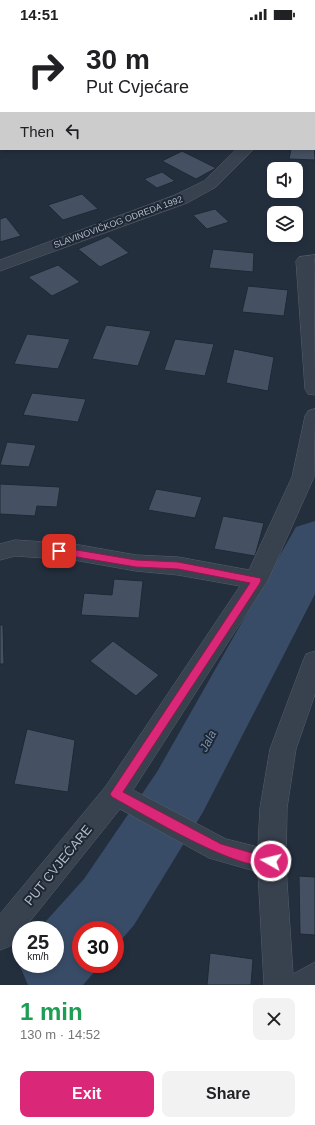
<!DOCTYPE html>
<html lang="en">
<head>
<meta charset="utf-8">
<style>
	:root { --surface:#fff; --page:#f2f2f2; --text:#202124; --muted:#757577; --accent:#db2777 }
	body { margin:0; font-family:Helvetica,sans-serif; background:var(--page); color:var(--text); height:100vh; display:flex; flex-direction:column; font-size:15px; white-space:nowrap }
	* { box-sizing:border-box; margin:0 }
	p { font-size:13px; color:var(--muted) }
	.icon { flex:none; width:22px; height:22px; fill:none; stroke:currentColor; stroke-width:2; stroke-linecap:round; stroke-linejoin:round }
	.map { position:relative; height:957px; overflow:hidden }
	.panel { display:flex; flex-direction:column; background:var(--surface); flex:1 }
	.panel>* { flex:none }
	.top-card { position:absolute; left:0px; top:0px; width:315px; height:122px; box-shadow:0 2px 6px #0003; background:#fff; color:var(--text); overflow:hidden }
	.controls { position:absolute; left:267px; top:134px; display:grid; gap:8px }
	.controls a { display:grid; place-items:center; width:36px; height:36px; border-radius:8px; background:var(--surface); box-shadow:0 2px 6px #0003; font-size:20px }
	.speed { position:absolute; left:12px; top:893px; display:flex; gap:8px; font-size:20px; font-weight:700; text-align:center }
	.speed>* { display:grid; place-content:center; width:52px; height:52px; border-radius:50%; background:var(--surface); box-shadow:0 2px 6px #0003; line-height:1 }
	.speed small { font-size:10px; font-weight:400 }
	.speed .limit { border:6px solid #d22; background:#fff; color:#111 }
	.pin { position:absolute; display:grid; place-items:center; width:34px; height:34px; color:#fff; margin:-17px; border-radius:8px; box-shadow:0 2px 6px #0006 }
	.me { position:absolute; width:44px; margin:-22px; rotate:278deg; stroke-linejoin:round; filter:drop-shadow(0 0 3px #0008) }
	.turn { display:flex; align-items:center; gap:14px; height:84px; padding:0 20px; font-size:18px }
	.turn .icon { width:52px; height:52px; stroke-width:2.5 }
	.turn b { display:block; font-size:28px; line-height:34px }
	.then { display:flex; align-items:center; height:38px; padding:0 20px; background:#0003; gap:8px; font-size:15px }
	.round { display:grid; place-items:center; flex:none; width:42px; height:42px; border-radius:8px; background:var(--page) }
	.headline { display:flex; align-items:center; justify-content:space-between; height:68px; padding:0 20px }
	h1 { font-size:24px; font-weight:700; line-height:30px; color:#1e9e55 }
	.primary-button { display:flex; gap:8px; margin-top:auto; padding:8px 20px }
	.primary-button a { flex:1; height:46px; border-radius:8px; background:var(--accent); color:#fff; font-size:16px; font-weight:700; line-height:46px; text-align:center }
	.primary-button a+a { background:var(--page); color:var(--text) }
	.status { display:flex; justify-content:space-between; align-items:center; height:28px; padding:0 20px; background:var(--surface); direction:ltr }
	.status svg { height:11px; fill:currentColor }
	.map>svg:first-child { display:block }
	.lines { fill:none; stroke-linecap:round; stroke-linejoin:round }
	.river { fill:#394c67; fill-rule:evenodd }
	.building { fill:#455162; stroke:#1f2835 }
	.minor-casing { stroke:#565f6c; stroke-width:1 }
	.minor { fill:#38414e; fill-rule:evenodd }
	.route { fill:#db2777; stroke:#8e194d }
	.labels { text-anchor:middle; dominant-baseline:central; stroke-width:4; stroke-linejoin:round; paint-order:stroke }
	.far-street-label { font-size:9px; fill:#b4bcc9; stroke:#1d2633 }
	.water-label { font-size:12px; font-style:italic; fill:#7c92b1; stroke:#1d2633 }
	.near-street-label { font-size:13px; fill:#b4bcc9; stroke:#1d2633 }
</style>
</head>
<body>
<div class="status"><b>14:51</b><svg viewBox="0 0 49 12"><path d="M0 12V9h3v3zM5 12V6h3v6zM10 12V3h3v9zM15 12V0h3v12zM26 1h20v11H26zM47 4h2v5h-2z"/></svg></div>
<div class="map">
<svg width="315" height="957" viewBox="0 0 315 957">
	<rect width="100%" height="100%" fill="#242f3e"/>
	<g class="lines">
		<!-- river -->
		<path class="river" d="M315 493V566L203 784 134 897 115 919V902H81V936H101L83 957H28L19 936 21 932V936H55V902H38L84 851 157 744 296 499Z"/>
	</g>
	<!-- building -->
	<path class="building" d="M314 113 315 132 289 131 291 121H314Z
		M182 123 216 140 196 151 162 133Z
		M162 144 175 153 157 160 144 151Z
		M82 166 98 181 63 192 48 177Z
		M215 181 229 194 207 201 193 187Z
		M6 189 21 208 0 214V191Z
		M108 208 129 225 100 239 78 221Z
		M213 221 254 225 253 244 209 240Z
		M58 237 80 254 52 268 28 249Z
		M248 258 288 262 284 288 242 284Z
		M106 297 151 303 138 338 92 331Z
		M27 306 70 311 58 341 14 336Z
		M175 311 214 316 205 348 164 342Z
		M234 321 274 329 268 363 226 355Z
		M32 365 86 371 78 394 23 387Z
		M7 414 36 417 29 439 0 437Z
		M0 456 60 459 57 479 37 478 35 488 0 486Z
		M156 461 202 469 195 490 148 482Z
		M223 488 264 495 255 528 214 521Z
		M114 551 143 553 139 590 81 587 84 565 112 567Z
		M0 597H3L4 636H0Z
		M113 613 159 647 136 668 90 633Z
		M27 701 75 712 68 764 14 756Z
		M299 848 315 849V907L300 906Z
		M210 925 253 931 251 957H207Z"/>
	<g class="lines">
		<!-- minor casing -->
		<g class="minor-casing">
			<path id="minor" d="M26 0H78L79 1H27Z
				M143 0H157V1H143Z
				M314 14H315V22H314Z
				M237 121H254L216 159 187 175 0 243V232L175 167 204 153Z
				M315 227 314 237 315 367 308 366 305 361 296 233 299 229Z
				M315 381 314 449 268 552 133 762 226 811 258 819 260 780 270 721 303 633 306 626 315 623V666L296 721 287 780 286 839 293 946 315 934V957H264L258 844 209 830 120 781 23 902H21V905L10 918 0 922V886L106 758 240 558 178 547 136 543 74 532 15 528 0 532V516L15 512 74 516 136 527 178 529 249 542 292 449 305 388 308 383Z"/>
		</g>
		<!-- minor -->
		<use href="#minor" class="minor"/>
	</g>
	<!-- route -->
	<path class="route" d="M59 519 136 532 178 534 260 550 261 552 260 555 123 764 221 816 252 825 275 829 277 833 275 837C244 848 142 785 112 769L110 766 250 555 178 541 136 539 59 526 54 523Z"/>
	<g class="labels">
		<!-- far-street labels -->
		<g class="far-street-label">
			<text transform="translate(118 194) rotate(-20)">SLAVINOVIČKOG ODREDA 1992</text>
		</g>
		<!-- water labels -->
		<g class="water-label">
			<text transform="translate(208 713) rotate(-62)">Jala</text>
		</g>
		<!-- near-street labels -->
		<g class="near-street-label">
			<text transform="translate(58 837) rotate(-51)">PUT CVJEĆARE</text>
		</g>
	</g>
</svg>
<div class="controls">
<a><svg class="icon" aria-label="sound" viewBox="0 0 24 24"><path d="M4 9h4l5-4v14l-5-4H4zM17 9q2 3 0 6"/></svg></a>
<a><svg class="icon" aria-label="layers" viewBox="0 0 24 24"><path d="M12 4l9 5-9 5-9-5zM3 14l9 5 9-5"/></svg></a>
</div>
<div class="speed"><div>25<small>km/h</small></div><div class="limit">30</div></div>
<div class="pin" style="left:59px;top:523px;background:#d93025"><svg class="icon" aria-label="arrive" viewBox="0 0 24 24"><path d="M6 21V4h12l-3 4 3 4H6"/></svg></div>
<svg class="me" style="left:271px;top:833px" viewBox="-20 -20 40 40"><circle r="17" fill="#db2777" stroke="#fff" stroke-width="3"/><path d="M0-11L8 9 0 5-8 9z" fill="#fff"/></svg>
<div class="top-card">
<div class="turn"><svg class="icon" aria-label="right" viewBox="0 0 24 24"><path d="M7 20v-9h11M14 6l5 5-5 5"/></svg><div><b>30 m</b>Put Cvjećare</div></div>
<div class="then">Then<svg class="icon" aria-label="left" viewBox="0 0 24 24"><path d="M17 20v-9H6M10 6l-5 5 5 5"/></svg></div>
</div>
</div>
<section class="panel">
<div class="headline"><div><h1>1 min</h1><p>130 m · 14:52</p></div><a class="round"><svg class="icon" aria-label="close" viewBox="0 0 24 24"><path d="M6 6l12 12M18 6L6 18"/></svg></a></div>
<div class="primary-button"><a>Exit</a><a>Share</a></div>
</section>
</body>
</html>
